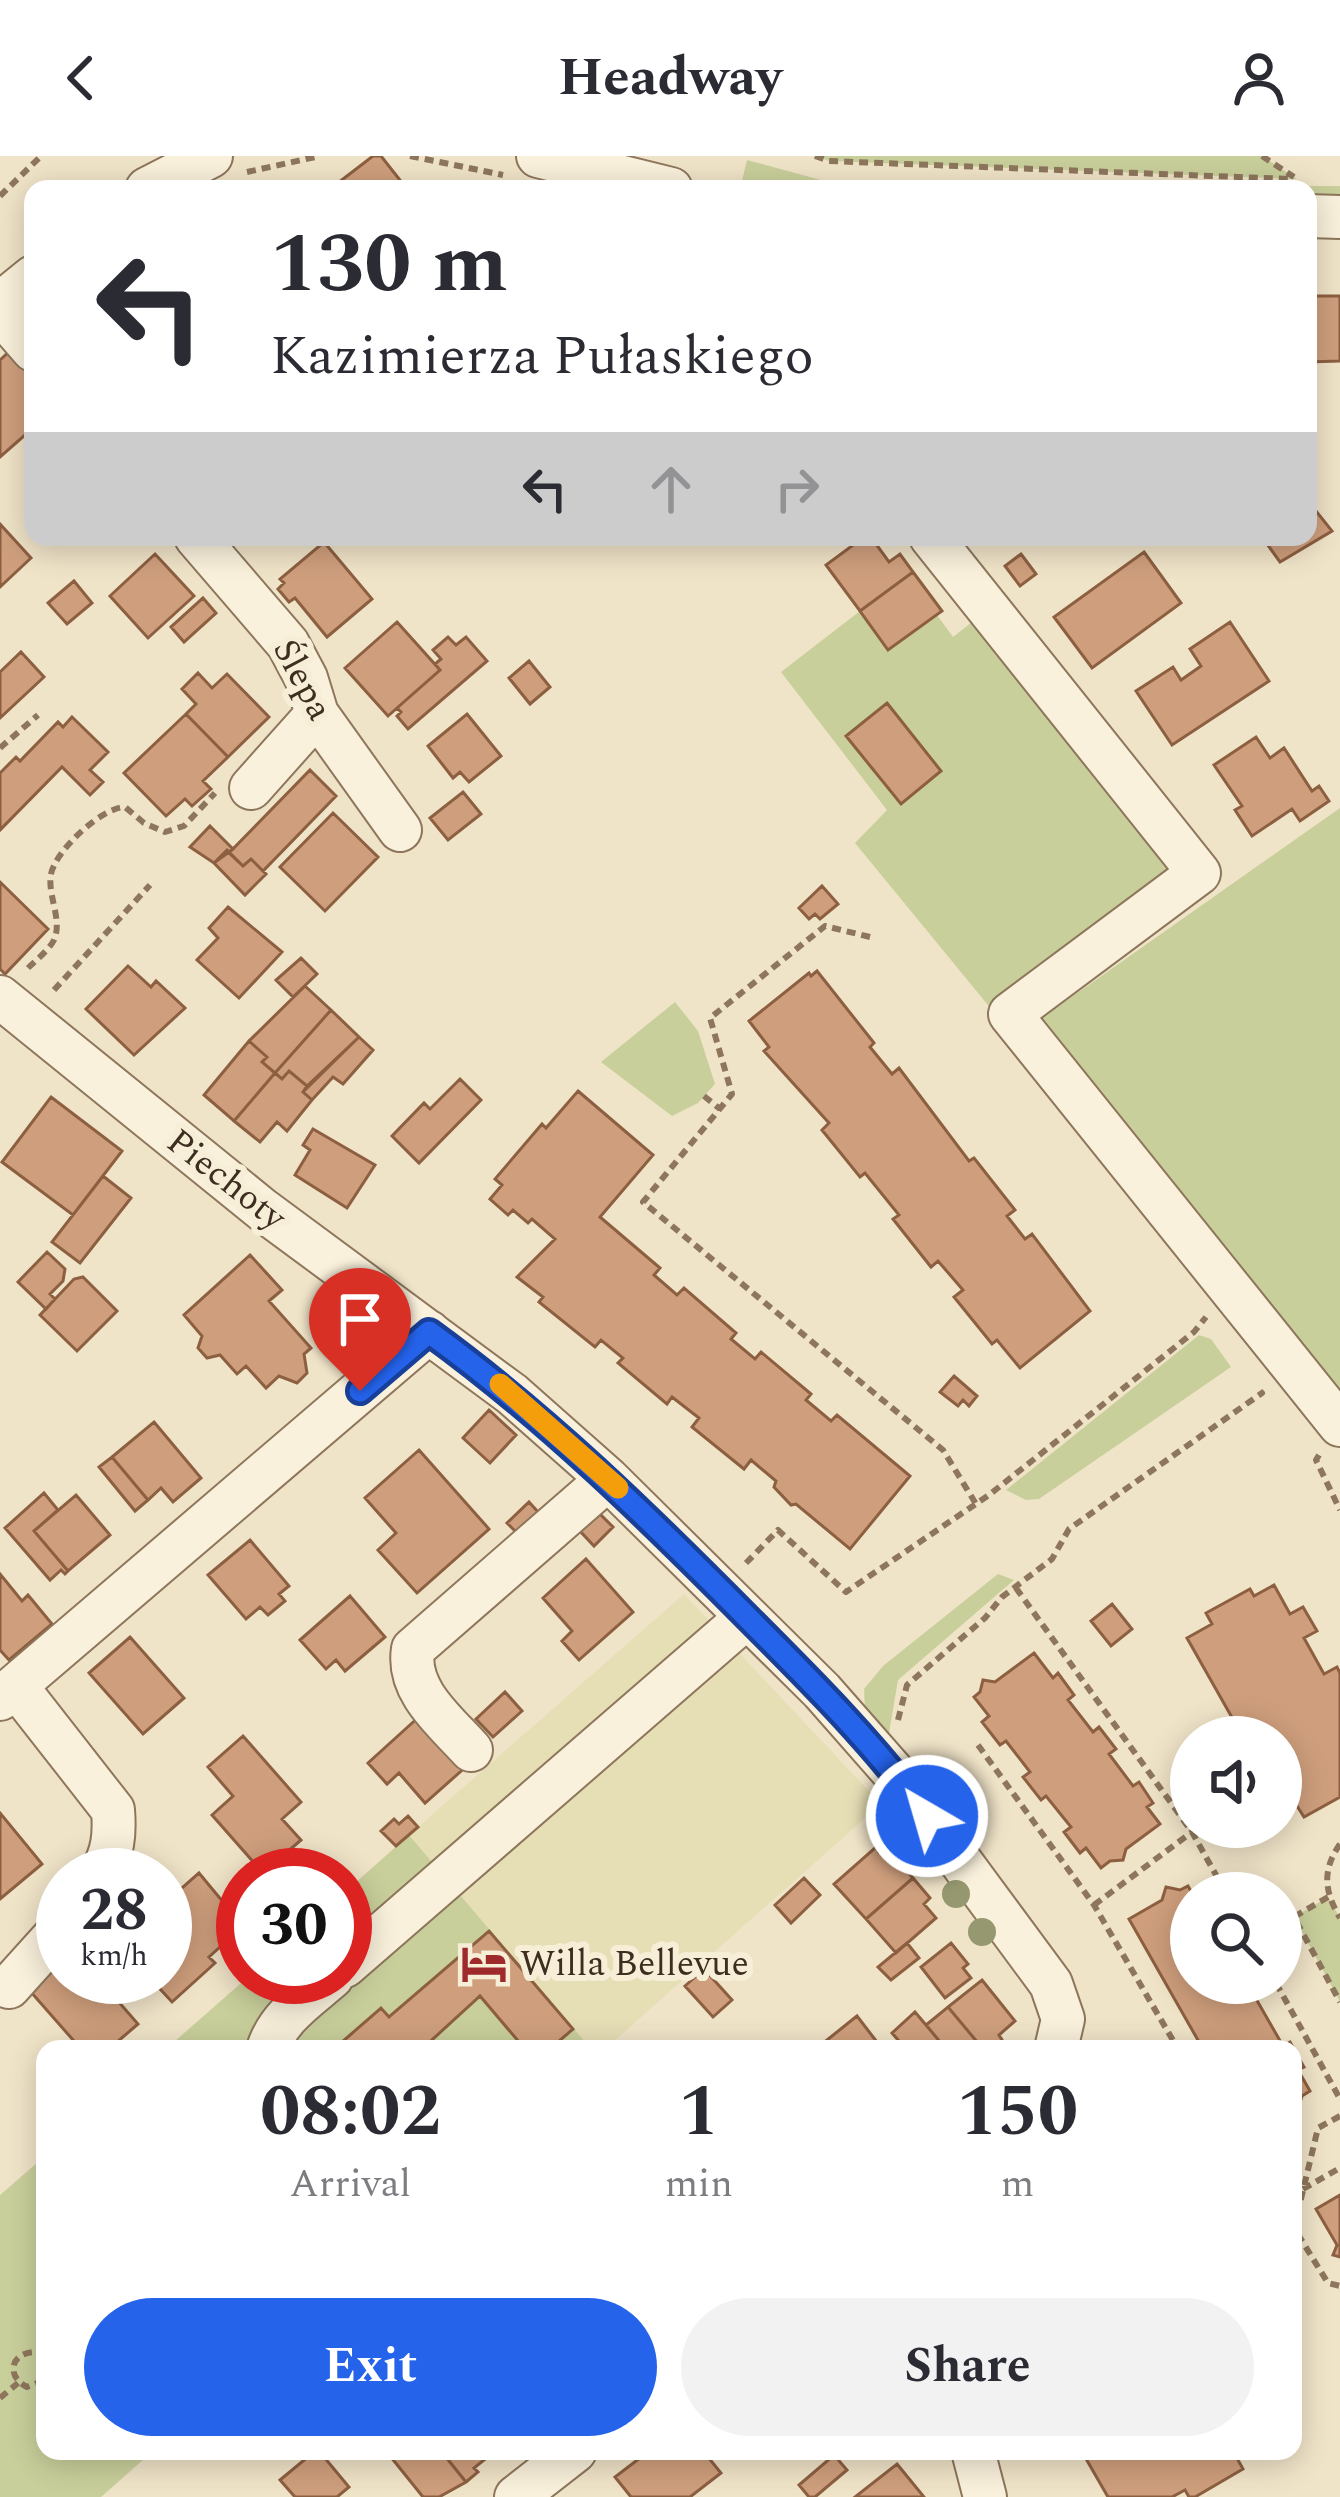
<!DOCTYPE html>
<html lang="en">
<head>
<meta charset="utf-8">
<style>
	:root { --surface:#fff; --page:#f2f2f3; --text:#2b2b33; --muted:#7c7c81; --accent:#2563eb }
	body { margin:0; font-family:Spectral,serif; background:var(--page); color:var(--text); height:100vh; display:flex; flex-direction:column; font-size:45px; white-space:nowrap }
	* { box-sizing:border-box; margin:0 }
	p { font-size:39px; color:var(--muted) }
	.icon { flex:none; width:66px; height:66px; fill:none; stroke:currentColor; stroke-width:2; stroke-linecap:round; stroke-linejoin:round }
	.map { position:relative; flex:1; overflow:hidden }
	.drawer { position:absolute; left:36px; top:1884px; width:1266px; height:420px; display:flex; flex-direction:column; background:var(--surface); border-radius:24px; box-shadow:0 6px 30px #0003 }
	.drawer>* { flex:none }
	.top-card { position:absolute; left:24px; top:24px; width:1293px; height:366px; border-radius:24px; box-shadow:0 6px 30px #0003; background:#fff; color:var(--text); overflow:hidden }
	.buttons { position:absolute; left:1170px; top:1560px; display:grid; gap:24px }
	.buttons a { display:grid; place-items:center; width:132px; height:132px; border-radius:50%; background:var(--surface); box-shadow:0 6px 30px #0003; font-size:60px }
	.speed { position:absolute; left:36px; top:1692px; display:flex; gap:24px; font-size:60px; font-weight:700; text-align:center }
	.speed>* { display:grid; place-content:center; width:156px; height:156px; border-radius:50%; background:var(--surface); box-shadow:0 6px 30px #0003; line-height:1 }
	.speed small { font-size:30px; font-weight:400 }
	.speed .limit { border:18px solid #d22; background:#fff; color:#111 }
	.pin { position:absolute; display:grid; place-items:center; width:102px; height:102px; color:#fff; margin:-123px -51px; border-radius:50% 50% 50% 0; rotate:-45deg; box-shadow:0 0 12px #0007 }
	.pin .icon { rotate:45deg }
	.me { position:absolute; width:132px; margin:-66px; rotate:322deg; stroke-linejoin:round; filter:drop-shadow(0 0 9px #0008) }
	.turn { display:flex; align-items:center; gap:42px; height:252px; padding:0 48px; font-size:54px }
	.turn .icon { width:156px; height:156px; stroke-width:2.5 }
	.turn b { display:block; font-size:84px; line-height:102px }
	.lanes { display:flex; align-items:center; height:114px; padding:0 48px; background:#0003; justify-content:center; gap:60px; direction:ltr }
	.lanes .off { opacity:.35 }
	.eta { display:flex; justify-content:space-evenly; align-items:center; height:204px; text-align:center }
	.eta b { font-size:72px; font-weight:700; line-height:84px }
	.primary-button { display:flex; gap:24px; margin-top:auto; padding:24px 48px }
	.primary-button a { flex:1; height:138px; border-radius:72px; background:var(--accent); color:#fff; font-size:48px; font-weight:700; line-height:138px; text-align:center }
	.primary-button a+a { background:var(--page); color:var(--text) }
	header { display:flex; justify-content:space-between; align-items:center; height:156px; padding:0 48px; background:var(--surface); font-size:54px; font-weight:700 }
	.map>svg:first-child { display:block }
	.farmland { fill:#e6deb5 }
	.green { fill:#c9cf9b; fill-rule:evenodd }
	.building { fill:#cf9f7d; stroke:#8d5f41; stroke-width:3 }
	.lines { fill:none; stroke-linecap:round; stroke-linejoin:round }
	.minor-casing { stroke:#8d765c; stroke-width:46 }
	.path { stroke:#8d765c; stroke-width:6; stroke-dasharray:9 6; stroke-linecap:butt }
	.minor { stroke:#faf1dc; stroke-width:42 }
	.tree { fill:#96986f }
	.route-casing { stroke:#184099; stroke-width:30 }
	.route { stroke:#2563eb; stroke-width:21 }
	.slow { stroke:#f59e0b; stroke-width:21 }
	.labels { text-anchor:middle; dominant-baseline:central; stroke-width:12; stroke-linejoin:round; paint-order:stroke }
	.street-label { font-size:36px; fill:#3d2e20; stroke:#f7eed8 }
	.poi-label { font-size:36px; fill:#3d2e20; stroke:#f7eed8; text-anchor:start }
</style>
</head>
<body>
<header><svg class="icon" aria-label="back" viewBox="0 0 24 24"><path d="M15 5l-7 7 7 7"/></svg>Headway<svg class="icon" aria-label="person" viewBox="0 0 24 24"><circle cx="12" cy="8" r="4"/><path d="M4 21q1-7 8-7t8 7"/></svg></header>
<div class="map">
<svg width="1340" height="2341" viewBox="0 0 1340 2341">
	<rect width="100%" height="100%" fill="#f0e4c8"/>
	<!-- farmland -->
	<path class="farmland" d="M684 1438 881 1648 605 1893H591L409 1679Z"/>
	<!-- green -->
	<path class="green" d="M815 0H1262L1297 23 829 5Z
		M747 4 832 27 877 30H1340V43H1308V33H746L742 25Z
		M860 455 889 493 937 459 953 481 981 459 1181 714 992 854 855 687 887 654 781 516ZM888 548 941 615 901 647Z
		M1340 652V1243L1036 866Z
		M675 846 698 875 715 928 698 947 672 960 601 906Z
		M1199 1179 1211 1183 1231 1211 1039 1343 1026 1344 1006 1334Z
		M998 1418 1014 1424 898 1524 888 1583 865 1553 864 1533 883 1510Z
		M409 1679 591 1893H166L248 1821H345V1736Z
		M1328 1741 1340 1762V1846L1294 1761Z
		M45 2000V2295H153L101 2341H0V2039Z"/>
	<!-- building -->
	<path class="building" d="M373 0H381L407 33H330Z
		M1308 140H1340V205L1308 206Z
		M10 195 33 222V272L0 301V204Z
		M1308 345 1332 375 1280 406 1262 381H1308Z
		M0 368 31 402 0 431Z
		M864 381H871L889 406 900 398 913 416 860 455 826 409Z
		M324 386 372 443 327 481 295 442 289 446 278 433 284 427 280 423Z
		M1144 396 1181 447 1092 512 1054 461Z
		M155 398 194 440 148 482 110 440Z
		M1021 398 1036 418 1020 430 1005 410Z
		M913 416 942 455 888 494 860 455Z
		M74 425 92 447 67 468 48 447Z
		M203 442 216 457 184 486 171 471Z
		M397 466 440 514 388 560 345 512Z
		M1230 466 1269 525 1172 589 1136 535 1173 511 1181 524 1201 510 1190 493Z
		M448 481 456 489 466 481 487 505 408 573 397 560 401 556 397 552 440 514 435 508 441 503 433 494Z
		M21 496 44 521 0 562V516Z
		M529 505 550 531 530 548 509 522Z
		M198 517 212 532 227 518 269 561 228 601 186 558 196 548 182 533Z
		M887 547 941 615 901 648 846 580Z
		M186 558 228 601 203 625 211 633 192 650 185 643 166 660 124 617Z
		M467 558 501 600 469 626 460 616 453 622 428 590Z
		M72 561 108 596 90 614 103 626 90 639 62 611 0 674V617L16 601 20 605 58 566 63 571Z
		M1256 581 1270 602 1284 592 1312 635 1319 630 1329 645 1300 665 1292 653 1252 680 1235 654 1242 650 1214 609Z
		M310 614 336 640 263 715 251 703 243 710 229 697Z
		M463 636 481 658 448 684 430 662Z
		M333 657 378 701 325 755 280 711Z
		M210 670 233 693 214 707 190 691Z
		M227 694 243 710 251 703 266 718 245 739 214 707Z
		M0 726 48 773 5 818 0 813Z
		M822 730 838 748 820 763 815 758 809 763 799 752Z
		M228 751 282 796 239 842 197 804 218 782 209 772Z
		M301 802 317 818 293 841 276 824Z
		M128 810 151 831 156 825 185 852 134 899 86 853Z
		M817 815 874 887 870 891 892 918 899 912 969 1005 974 1002 1015 1054 1007 1060 1025 1083 1032 1078 1090 1155 1020 1212 997 1184 992 1188 954 1141 963 1134 938 1105 931 1111 893 1063 899 1059 865 1017 860 1021 822 974 829 967 764 895 769 891 749 865 809 817 811 820Z
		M305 830 331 854 275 917 262 906 267 901 249 885Z
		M331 854 359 881 307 930 289 915 282 923 275 917Z
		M359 881 373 894 343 928 333 921 312 944 303 936Z
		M249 885 267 901 262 906 275 917 234 965 204 939Z
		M289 915 307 930 303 936 312 944 287 975 277 966 260 986 234 965 275 917 282 923Z
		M460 923 481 944 419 1007 392 980 424 947 430 953Z
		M578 935 653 999 600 1061 660 1112 654 1119 677 1139 684 1132 736 1177 731 1183 755 1203 761 1196 811 1238 806 1244 831 1265 837 1259 910 1320 850 1393 796 1348 791 1349 774 1331 776 1325 751 1304 744 1313 692 1271 699 1262 672 1241 667 1248 618 1207 623 1202 601 1184 595 1191 539 1146 543 1141 517 1121 555 1083 532 1063 528 1067 513 1054 508 1059 490 1043 502 1029 495 1023 542 968 546 972Z
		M51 941 122 995 73 1059 2 1006Z
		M313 973 375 1009 347 1052 295 1019 310 994 303 989Z
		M103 1020 131 1042 80 1107 52 1086Z
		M47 1096 65 1113 63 1125 50 1138 55 1143 46 1153 18 1126Z
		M250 1099 282 1134 269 1145 311 1192 304 1198 307 1217 297 1227 279 1220 266 1232 246 1210 237 1218 220 1199 207 1202 198 1192 202 1180 184 1159Z
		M83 1121 117 1155 77 1195 40 1159 74 1123Z
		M954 1220 977 1240 969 1250 963 1244 958 1250 940 1236Z
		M489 1254 516 1279 490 1307 463 1282Z
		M154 1266 201 1322 173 1346 161 1332 148 1344 112 1301Z
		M419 1294 489 1373 417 1437 378 1394 396 1377 365 1342Z
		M112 1301 148 1344 135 1355 99 1311Z
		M44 1337 58 1354 34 1375 68 1415 65 1418 61 1414 50 1424 5 1372Z
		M76 1339 110 1379 68 1415 34 1375Z
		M529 1346 539 1357 518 1378 507 1367Z
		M598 1356 613 1371 594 1390 579 1374Z
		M250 1384 289 1430 279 1438 285 1445 268 1459 260 1451 246 1463 208 1419Z
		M586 1403 633 1456 579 1504 562 1485 572 1475 543 1442Z
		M0 1418 22 1445 28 1439 52 1468 9 1504 0 1494Z
		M1274 1429 1290 1458 1303 1451 1317 1475 1304 1482 1324 1518 1337 1511 1340 1517V1641L1304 1661 1297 1650 1286 1656 1281 1647V1581H1243L1187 1482 1212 1468 1206 1457 1250 1433 1254 1440Z
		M350 1440 385 1481 345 1515 336 1504 326 1513 300 1484Z
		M1112 1448 1132 1473 1111 1490 1091 1465Z
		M130 1481 184 1542 143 1578 89 1517Z
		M1034 1497 1053 1522 1058 1517 1074 1539 1068 1544 1093 1576 1099 1571 1116 1593 1109 1598 1133 1630 1139 1626 1153 1647 1147 1651 1160 1668 1126 1693 1123 1704 1110 1705 1101 1712 1086 1692 1080 1697 1064 1676 1071 1671 1046 1640 1041 1644 1023 1621 1030 1616 1006 1585 1000 1589 982 1566 989 1560 974 1541 980 1536 983 1524 995 1526Z
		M505 1536 522 1555 493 1581 476 1563Z
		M422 1558 468 1609 425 1647 399 1617 387 1628 368 1607Z
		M243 1580 301 1646 282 1663 301 1684 263 1717 212 1659 233 1640 208 1611Z
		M0 1657 42 1708 0 1743Z
		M408 1660 418 1671 396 1690 381 1675 394 1663 399 1668Z
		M885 1690 913 1722 866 1763 834 1728 876 1691 879 1696Z
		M199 1717 243 1770 209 1801 215 1807 172 1846 149 1821H165V1747Z
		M804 1722 820 1739 791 1767 775 1749Z
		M913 1722 930 1742 924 1748 936 1762 896 1797 866 1763Z
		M1188 1730 1192 1737 1191 1827H1255L1261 1837 1255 1841 1283 1890 1290 1886 1304 1911 1298 1914 1310 1935 1302 1940 1298 1953 1293 1951V1893H1203L1129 1763 1162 1744 1166 1731 1180 1734Z
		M489 1775 573 1873 550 1893H525L480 1840 422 1893H334L381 1852 389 1861Z
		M907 1787 919 1802 891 1824 878 1811Z
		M951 1787 968 1808 963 1812 971 1822 945 1842 921 1811Z
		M63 1806V1821H97L138 1868 109 1893H81L30 1835Z
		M704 1813 732 1844 713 1861 685 1830Z
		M982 1824 1015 1865 999 1879 1004 1887 997 1893H983L948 1851Z
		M948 1851 983 1893H946L926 1869Z
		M915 1856 926 1869 946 1893H906L892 1877Z
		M857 1860 880 1890 826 1893 822 1888Z
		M1340 2039V2101L1333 2099 1337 2089 1316 2053Z
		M315 2295H319L349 2331 337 2341H295L280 2324Z
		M386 2295H441L466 2326 439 2341H423Z
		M441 2295H495L474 2312 478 2316 466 2326Z
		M649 2295H703L721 2317 690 2341H631L615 2321Z
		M1095 2295H1233L1243 2313 1195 2341H1189L1185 2334 1172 2341H1108L1085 2301Z
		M834 2299 847 2314 815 2341H809L799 2329Z
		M897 2308 924 2341H855Z"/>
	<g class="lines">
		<!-- minor casing -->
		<g class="minor-casing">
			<path id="minor" d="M538 0 671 33
				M147 33 211 0
				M1308 60 1340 61
				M0 148 33 121
				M0 156 33 194
				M196 381 288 488 306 522 317 558 400 674
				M931 381 1199 717 1010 858 1340 1269
				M251 632 317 558
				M0 841 263 1054 512 1238 608 1323 822 1535 902 1626 1051 1828 1063 1863 1056 1893
				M16 1530 113 1654C115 1679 113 1697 100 1719
				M0 1543 429 1176
				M471 1594C446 1566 406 1535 413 1493L608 1323
				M345 1810 747 1461
				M9 1831 63 1771
				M268 1893C278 1861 308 1842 332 1821
				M973 2295 985 2341
				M516 2341 575 2295"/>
		</g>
		<!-- path -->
		<path class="path" d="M410 0 503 19
			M815 0 829 5 1290 23
			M1262 0 1294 21
			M247 16 320 0
			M0 40 41 0
			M0 592 38 559
			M870 781 825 770 710 862 732 938 643 1046 943 1294 976 1348
			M28 812C35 805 49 794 54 784 63 764 47 739 51 718 56 694 101 652 125 651L144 667 165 676 184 670 215 637
			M54 834 150 729
			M704 940 720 953
			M1319 1299 1316 1304 1340 1354
			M746 1407 778 1374 846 1436 989 1339 1194 1176 1206 1161
			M1016 1432 1192 1676 1226 1737
			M898 1564 907 1529 985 1462 1002 1441 1052 1403 1069 1373 1262 1237 1260 1235
			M978 1589 1094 1749 1178 1893
			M1340 1688C1322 1714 1324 1735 1340 1762
			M1328 1741 1294 1761 1340 1846
			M1094 1749 1192 1676
			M1276 1827 1340 1943
			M1340 1960 1318 1972 1294 2072 1328 2127 1340 2130
			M1303 2033 1340 2012
			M45 2203 34 2196C10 2197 6 2221 27 2231L45 2224
			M0 2242 18 2227"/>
		<!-- minor -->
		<use href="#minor" class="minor"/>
	</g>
	<!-- trees -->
	<g class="tree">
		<circle cx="931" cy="1702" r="14"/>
		<circle cx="956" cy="1738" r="14"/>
		<circle cx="982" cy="1776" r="14"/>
	</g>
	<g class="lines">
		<!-- route casing -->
		<g class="route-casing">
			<path id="route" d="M360 1235 429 1176C546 1261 647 1360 749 1463 812 1526 874 1588 927 1660"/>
		</g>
		<!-- route -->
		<use href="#route" class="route"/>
		<!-- slow -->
		<path class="slow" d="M500 1228 618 1332"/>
	</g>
	<!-- icons -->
	<defs>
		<g id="hotel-bare" transform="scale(3.6)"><path d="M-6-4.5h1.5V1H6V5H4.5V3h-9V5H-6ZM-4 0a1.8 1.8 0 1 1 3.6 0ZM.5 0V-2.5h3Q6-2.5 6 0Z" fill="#9e2a2b" stroke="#f7eed8" stroke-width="2.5" paint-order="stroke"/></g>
	</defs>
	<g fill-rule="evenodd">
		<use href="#hotel-bare" x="484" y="1808"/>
	</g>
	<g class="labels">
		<!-- street labels -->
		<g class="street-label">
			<text transform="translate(302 524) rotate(62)">Ślepa</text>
			<text transform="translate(226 1024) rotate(38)">Piechoty</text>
		</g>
		<!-- poi labels -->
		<g class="poi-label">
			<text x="520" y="1808">Willa Bellevue</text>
		</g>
	</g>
</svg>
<div class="buttons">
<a><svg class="icon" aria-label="sound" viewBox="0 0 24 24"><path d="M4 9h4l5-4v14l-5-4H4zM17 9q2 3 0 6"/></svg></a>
<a><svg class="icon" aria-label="search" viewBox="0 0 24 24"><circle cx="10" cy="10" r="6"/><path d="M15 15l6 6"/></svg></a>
</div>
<div class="speed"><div>28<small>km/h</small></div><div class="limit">30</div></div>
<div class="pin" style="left:360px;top:1235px;background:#d93025"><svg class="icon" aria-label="arrive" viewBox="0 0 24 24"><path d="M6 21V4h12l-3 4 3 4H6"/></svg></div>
<svg class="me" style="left:927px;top:1660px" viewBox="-20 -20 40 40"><circle r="17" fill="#2563eb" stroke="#fff" stroke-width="3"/><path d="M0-11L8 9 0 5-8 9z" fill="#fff"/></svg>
<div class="top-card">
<div class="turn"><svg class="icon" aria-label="left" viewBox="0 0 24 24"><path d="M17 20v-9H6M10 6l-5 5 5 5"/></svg><div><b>130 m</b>Kazimierza Pułaskiego</div></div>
<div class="lanes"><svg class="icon" aria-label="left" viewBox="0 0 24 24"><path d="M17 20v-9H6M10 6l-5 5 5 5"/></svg><svg class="icon off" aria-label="ahead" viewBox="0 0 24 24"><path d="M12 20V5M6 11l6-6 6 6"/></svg><svg class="icon off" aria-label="right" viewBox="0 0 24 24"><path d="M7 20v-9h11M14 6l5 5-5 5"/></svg></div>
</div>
<section class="drawer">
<div class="eta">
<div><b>08:02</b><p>Arrival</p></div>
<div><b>1</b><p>min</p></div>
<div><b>150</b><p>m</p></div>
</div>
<div class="primary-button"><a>Exit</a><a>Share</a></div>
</section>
</div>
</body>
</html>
